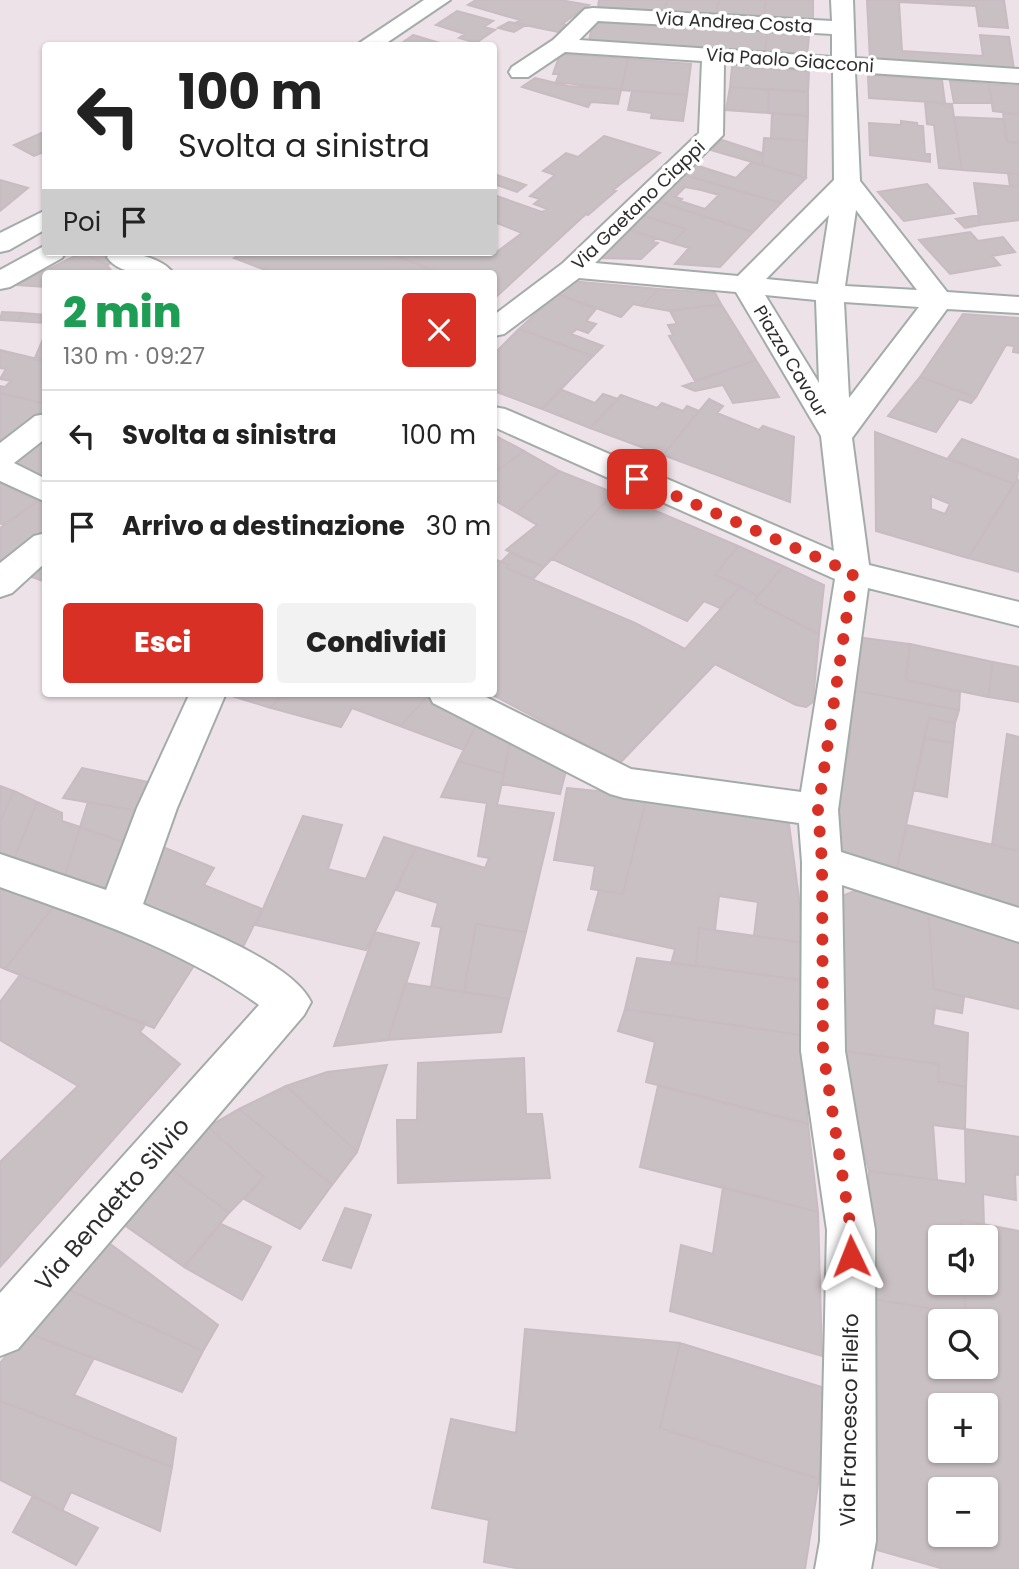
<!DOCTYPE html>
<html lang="it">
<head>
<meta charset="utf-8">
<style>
	:root { --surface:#fff; --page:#f2f2f2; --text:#222; --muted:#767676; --line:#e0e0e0; --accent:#d93025 }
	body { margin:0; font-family:Poppins,sans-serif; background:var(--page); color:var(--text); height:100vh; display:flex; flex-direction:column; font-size:26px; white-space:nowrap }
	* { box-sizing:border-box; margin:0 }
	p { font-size:23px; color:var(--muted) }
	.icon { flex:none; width:38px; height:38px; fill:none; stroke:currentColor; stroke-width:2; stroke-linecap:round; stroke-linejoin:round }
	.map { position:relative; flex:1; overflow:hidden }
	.details { position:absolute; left:42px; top:270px; width:455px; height:427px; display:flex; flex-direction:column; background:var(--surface); border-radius:7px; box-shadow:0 2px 5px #0004 }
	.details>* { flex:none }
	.guide { position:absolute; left:42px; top:42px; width:455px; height:214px; border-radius:7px; box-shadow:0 2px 5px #0004; background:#fff; color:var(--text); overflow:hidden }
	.tools { position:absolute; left:928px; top:1225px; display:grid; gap:14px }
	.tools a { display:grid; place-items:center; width:70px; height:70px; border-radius:7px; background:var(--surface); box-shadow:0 2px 5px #0004; font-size:35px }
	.pin { position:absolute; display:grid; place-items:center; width:60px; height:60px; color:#fff; margin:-30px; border-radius:14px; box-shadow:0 4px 10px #0006 }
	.me { position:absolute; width:77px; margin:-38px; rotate:358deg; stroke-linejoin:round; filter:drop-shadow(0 0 5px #0008) }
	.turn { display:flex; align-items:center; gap:24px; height:147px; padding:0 21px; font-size:32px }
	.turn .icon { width:91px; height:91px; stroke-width:2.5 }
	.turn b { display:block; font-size:49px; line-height:60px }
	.then { display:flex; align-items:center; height:66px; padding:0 21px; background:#0003; gap:14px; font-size:26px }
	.round { display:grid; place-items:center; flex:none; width:74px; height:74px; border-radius:7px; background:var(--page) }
	.headline { display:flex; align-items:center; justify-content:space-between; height:119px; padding:0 21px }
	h1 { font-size:42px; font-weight:800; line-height:52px; color:#1e9e55 }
	.cta { display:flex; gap:14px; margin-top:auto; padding:14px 21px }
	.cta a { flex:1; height:80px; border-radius:7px; background:var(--accent); color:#fff; font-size:28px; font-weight:800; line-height:80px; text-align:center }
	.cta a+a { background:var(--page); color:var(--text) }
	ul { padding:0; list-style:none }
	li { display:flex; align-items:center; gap:21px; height:91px; padding:0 21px; border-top:2px solid var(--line) }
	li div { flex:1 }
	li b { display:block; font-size:26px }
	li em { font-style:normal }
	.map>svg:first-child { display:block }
	.building { fill:#c9c0c3; stroke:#c8bbc1; stroke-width:2; fill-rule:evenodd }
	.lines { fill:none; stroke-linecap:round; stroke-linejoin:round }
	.minor-casing { stroke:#a4acaa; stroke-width:4 }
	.minor { fill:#fff; fill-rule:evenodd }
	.route { stroke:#d93025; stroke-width:12; stroke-dasharray:0 21.6 }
	.labels { text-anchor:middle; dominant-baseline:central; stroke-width:7; stroke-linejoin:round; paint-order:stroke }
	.far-street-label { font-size:18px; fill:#2d2d2d; stroke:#fff }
	.street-label { font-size:21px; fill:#2d2d2d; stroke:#fff }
	.near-street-label { font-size:24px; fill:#2d2d2d; stroke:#fff }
</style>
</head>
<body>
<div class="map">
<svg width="1019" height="1569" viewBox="0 0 1019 1569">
	<rect width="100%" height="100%" fill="#ede2e7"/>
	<!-- building -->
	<path class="building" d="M476 0H560L589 5 562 24 567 25 558 32 515 23 520 20 468 5Z
		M599 0H667L664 11 598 7Z
		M667 0H719L716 15 664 11Z
		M719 0H766L764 18 716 15Z
		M766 0H813V21L764 18Z
		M867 0H1004L1008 28 979 26 976 6 899 2 902 51 983 56 980 35 1009 37 1014 69 870 60Z
		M457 11 493 21 484 27 495 30 476 43 459 38 465 34 436 25Z
		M509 22 515 23 524 26 514 32 498 28Z
		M593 22 767 33 765 53 589 41Z
		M767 33 809 36 807 56 765 53Z
		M413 35 450 46 402 43Z
		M560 54 628 59 621 90 556 82 559 74H553Z
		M628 59 691 64 687 95 621 90Z
		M732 67 809 71 808 92 730 87Z
		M868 75 942 80 945 103 869 98Z
		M535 78 568 86 621 90 618 104 591 102 588 107 522 87Z
		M950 81 989 84 992 103H954Z
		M989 84 1019 86V114L993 111Z
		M730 87 769 90 768 113 726 110Z
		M769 89 808 92V116L768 113Z
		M632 91 687 95 683 121 651 118 652 113 628 110Z
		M925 102 952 104 962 170 939 168 934 125 927 124Z
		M772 113 808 116 807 141 771 138Z
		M1003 113 1019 114V143L1007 142Z
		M954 117 1003 119 1007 142 1019 143V174L962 170Z
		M901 121 917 123 918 126H923L925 154H930V162L870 155 869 123 901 125Z
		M46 131V151L34 156 14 145Z
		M604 136 660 153 613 190 616 191 588 215 586 214 497 296 494 294V273H440L387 252 494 254 522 233 494 222V195L542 212 547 209 534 204 540 199 530 196 555 175 543 171 566 153 578 157Z
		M764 138 807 141 806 178 762 165Z
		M722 140 762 153V165L711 150Z
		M752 162 806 178 781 203 684 175 695 165 736 178Z
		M1008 173 1019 174V187L1010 186Z
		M494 174 526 185 517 192 494 184Z
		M684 175 781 203 753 232 657 201ZM685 187 701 190 719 195 705 209 680 201 682 199 675 197Z
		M0 180 28 188 0 211Z
		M974 183 1019 187V220L980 225Z
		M927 184 954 213 904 221 878 192Z
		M657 201 753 232 720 267 675 264 689 248 672 243 686 229 642 215Z
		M642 215 686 229 672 243 626 229Z
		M979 215 980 225 965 228 956 219Z
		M626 229 656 238 652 242 658 243 641 259 597 258Z
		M970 232 978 241 1003 237 1015 252 992 256 1000 265 950 274 919 240Z
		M95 252H129L107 265 88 256Z
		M243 252H387L434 271 431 273H273L234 258Z
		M84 254 107 265 113 273H46V287L16 285 75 256Z
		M570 281 659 289 642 306 633 304 621 317 557 294Z
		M659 289 715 293 721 304 670 311 642 306Z
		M557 294 596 309 586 321 596 324 588 333 577 329 571 334 603 346 593 356 519 329Z
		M721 304 756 360 695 381 669 336 673 335 668 325 677 324 670 311Z
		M2 312 23 313 18 321 0 320Z
		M23 313 46 315V323L18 321Z
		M963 314 1019 318V353L1013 352 1014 346 1006 345 976 397 920 377Z
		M519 329 593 356 542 409 494 391V354Z
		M46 332V361L34 360Z
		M0 350 46 361V404L0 393V386L5 387 11 381 0 379 6 369 0 368Z
		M756 360 779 397 733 403 723 385 695 391 683 386Z
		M920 377 976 397 971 403 959 399 936 432 888 416Z
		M562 390 595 403 603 394 618 399 590 428 542 409Z
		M0 393 46 404V411L0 444Z
		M621 395 657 408 662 403 683 411 687 406 699 411 663 455 590 428Z
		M709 399 723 406 717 413 759 430 763 426 794 437 790 502 663 455Z
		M875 432 1014 484 968 558 876 531ZM931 496 950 504 945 514 931 509Z
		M494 435 524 451 494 473Z
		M46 436V478L26 473 12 463Z
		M962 439 1019 460 1017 480 1014 484 948 458Z
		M524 451 559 471 517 513 494 500V473Z
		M559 471 614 493 544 567 506 550 537 525 517 513Z
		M1017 480H1019V572L968 558Z
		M0 483 38 501 3 525 0 523Z
		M614 493 738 546 715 575 741 586 720 608 704 601 687 621 552 559Z
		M38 501 46 505V535L0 566V528Z
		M738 546 783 566 758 596 715 575Z
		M510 553 544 567 533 579 506 568 509 565 501 562Z
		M46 555V582L23 574Z
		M494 559 509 565 506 568 635 623 685 649 741 586 758 596 754 601 819 634 813 702 806 707 796 705 715 664 620 763 489 693H494Z
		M783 566 824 585 819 634 754 601Z
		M856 637 910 644 906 680 960 692 959 710 852 690Z
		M910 644 993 662 988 697 906 680Z
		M993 662 1019 667V702L988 697Z
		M852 690 959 710 955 723 929 718 896 872 841 851 835 796 849 748Z
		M222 693H283L271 708Z
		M283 693H426L429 695 400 726 352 708 341 727 271 708Z
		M429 695 478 722 464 750 400 726Z
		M929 718 955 723 953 743 924 738Z
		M478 722 510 739 504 774 458 761Z
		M1007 734 1019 737V851L992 845Z
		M924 738 953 743 947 797 913 790Z
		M510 739 566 771 560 794 502 784Z
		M458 761 504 774 497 805 554 813 526 932 476 924 464 992 431 987 441 927 432 926 438 903 396 890 416 847 485 868 489 858 478 856 487 803 441 797Z
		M82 768 153 783 145 812 63 798Z
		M0 786 14 791 0 822Z
		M567 788 647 796 623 894 591 889 595 866 554 860Z
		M14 791 37 802 14 859 0 855V822Z
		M647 796 740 810 789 824 805 943 754 936 758 902 719 896 715 930 699 928 696 966 671 964 675 949 588 930 599 890 623 894Z
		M37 802 62 813V821L80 827 64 879 14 859Z
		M88 802 145 812 135 846 80 827Z
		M303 816 342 825 328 869 366 879 384 837 416 847 366 950 256 925Z
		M907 825 1019 851V909L896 872Z
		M80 827 135 846 102 896 64 879Z
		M158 845 214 868 204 885 262 909 239 955 132 907Z
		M0 885 56 903 5 969 0 967Z
		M862 888 928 908 934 989 964 997 962 1013 935 1008 933 1025 968 1033 966 1087 938 1081 939 1064 837 1050V898Z
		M56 903 195 964 154 1028 5 969Z
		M928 908 1019 938V1009L934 989Z
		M476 924 526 932 509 999 464 992Z
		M699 928 805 943 803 980 696 966Z
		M375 932 419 943 388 1040 334 1046Z
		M637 958 803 980 800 1035 625 1009Z
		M20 975 146 1024 140 1032 180 1064 0 1267V1162L78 1086 0 1040V1002Z
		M405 983 509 999 501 1032 388 1040Z
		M625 1009 800 1035 808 1124 646 1082 655 1042 618 1031Z
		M837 1050 939 1064 938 1081 966 1087 965 1129 933 1125 937 1180 869 1171Z
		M524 1058 526 1114H542L550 1178 398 1183 397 1120H417L418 1063Z
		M387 1065 357 1152 286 1086 327 1072Z
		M286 1086 357 1152 332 1185 239 1109Z
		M658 1086 808 1124 818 1212 640 1167Z
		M239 1109 332 1185 300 1229 244 1199 264 1177 208 1127Z
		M208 1127 264 1177 229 1213 171 1169Z
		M965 1129 1019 1137V1175L1015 1174 1016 1200 983 1194 984 1225 961 1220 962 1237H940V1283H964L965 1314 866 1298 869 1171 966 1184Z
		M171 1169 229 1213 184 1267 123 1224Z
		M723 1187 818 1212 822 1356 670 1311 681 1245 713 1254Z
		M345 1208 371 1215 351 1268 323 1260Z
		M961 1220 1019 1231V1569H944L863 1546 866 1298 965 1314 964 1283H985V1237H962ZM940 1321H985V1367H940ZM940 1405H985V1451H940ZM940 1489H985V1535H940Z
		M221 1224 271 1247 242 1300 184 1267Z
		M109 1243 218 1325 203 1351 65 1288Z
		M65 1288 203 1351 182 1392 25 1332Z
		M525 1329 680 1343 660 1428 819 1479 805 1569H521L484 1562 489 1520 432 1508 451 1419 516 1433Z
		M25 1332 94 1358 74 1395 176 1438 172 1467 0 1401V1363Z
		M680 1343 828 1389 819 1479 660 1428Z
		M0 1401 172 1467 160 1531 71 1492 62 1511 0 1480Z
		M33 1496 98 1528 76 1565 13 1532Z"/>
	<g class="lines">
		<!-- minor casing -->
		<g class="minor-casing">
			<path id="minor" d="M424 0H450L382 46H355Z
				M831 0H853L855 58 1019 69V83L855 72 860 181 947 292 1019 297V313L947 309 852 438 869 565 1019 602V626L868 588 838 810 841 852 1019 908V942L842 885 845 1051 875 1230 876 1541 871 1569H815L820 1541 827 1230 801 1051 802 862 799 823 624 798 610 794 433 703 428 693H478L631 769 801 792 835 579 494 427V407L505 409 834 551 821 436 736 292 579 278 504 334 494 336V315L563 263 699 133 702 61 565 52 528 77H512L509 72 512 67 553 40 585 9 593 8 832 21ZM598 21 832 34V57L579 40ZM724 63 833 70 834 180 738 276 595 263 723 135ZM856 210 917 290 845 286ZM829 215 818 284 766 279ZM765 295 816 300 819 383ZM844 302 919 307 849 398Z
				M46 210V229L9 250 0 252V233Z
				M44 246 46 252H66L62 258 10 287 0 289V270Z
				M110 252C129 252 161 256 173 273 152 273 120 277 107 257Z
				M46 414V438L14 463 46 479V502L0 481V443L35 416Z
				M46 533V562L12 593 0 597V563L34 536Z
				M190 693H226L177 808 143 904C186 923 291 960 311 1002L304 1015 18 1349 0 1356V1293L259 1005C182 949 89 919 0 887V854L106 890 137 808Z"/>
		</g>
		<!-- minor -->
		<use href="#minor" class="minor"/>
	</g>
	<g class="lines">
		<!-- route -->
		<path class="route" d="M637 479 853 573 818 810 822 862 823 1051 851 1230V1256"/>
	</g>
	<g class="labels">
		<!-- far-street labels -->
		<g class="far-street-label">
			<text transform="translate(734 22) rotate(3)">Via Andrea Costa</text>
			<text transform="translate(790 60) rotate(4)">Via Paolo Giacconi</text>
			<text transform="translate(638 205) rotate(-44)">Via Gaetano Ciappi</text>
			<text transform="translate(791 361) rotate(59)">Piazza Cavour</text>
		</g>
		<!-- street labels -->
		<g class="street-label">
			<text transform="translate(849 1420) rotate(-89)">Via Francesco Filelfo</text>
		</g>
		<!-- near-street labels -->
		<g class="near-street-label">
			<text transform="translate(112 1204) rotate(-49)">Via Bendetto Silvio</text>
		</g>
	</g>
</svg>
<div class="tools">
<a><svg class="icon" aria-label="sound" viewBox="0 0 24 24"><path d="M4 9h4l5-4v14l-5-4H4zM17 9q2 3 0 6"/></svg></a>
<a><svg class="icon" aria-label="search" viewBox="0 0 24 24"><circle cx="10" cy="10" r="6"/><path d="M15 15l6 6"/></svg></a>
<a>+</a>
<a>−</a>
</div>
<div class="pin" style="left:637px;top:479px;background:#d93025"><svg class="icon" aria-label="arrive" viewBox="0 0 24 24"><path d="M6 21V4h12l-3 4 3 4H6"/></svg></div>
<svg class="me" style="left:851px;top:1256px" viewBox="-20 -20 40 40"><path d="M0-17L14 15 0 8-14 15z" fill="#d93025" stroke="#fff" stroke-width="4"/></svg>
<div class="guide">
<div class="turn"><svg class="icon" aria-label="left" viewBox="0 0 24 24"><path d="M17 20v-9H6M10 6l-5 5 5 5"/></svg><div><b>100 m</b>Svolta a sinistra</div></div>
<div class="then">Poi<svg class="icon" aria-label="arrive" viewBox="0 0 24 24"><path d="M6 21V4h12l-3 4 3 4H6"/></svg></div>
</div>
<section class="details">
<div class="headline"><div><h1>2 min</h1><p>130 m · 09:27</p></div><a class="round" style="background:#d93025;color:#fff"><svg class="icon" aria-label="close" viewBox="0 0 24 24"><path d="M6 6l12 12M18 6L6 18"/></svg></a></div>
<ul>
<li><svg class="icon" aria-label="left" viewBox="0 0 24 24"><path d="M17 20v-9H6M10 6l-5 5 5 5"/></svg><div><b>Svolta a sinistra</b></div><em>100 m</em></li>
<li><svg class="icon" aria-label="arrive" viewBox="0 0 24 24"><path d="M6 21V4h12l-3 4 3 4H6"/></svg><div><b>Arrivo a destinazione</b></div><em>30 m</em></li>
</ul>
<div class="cta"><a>Esci</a><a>Condividi</a></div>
</section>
</div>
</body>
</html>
